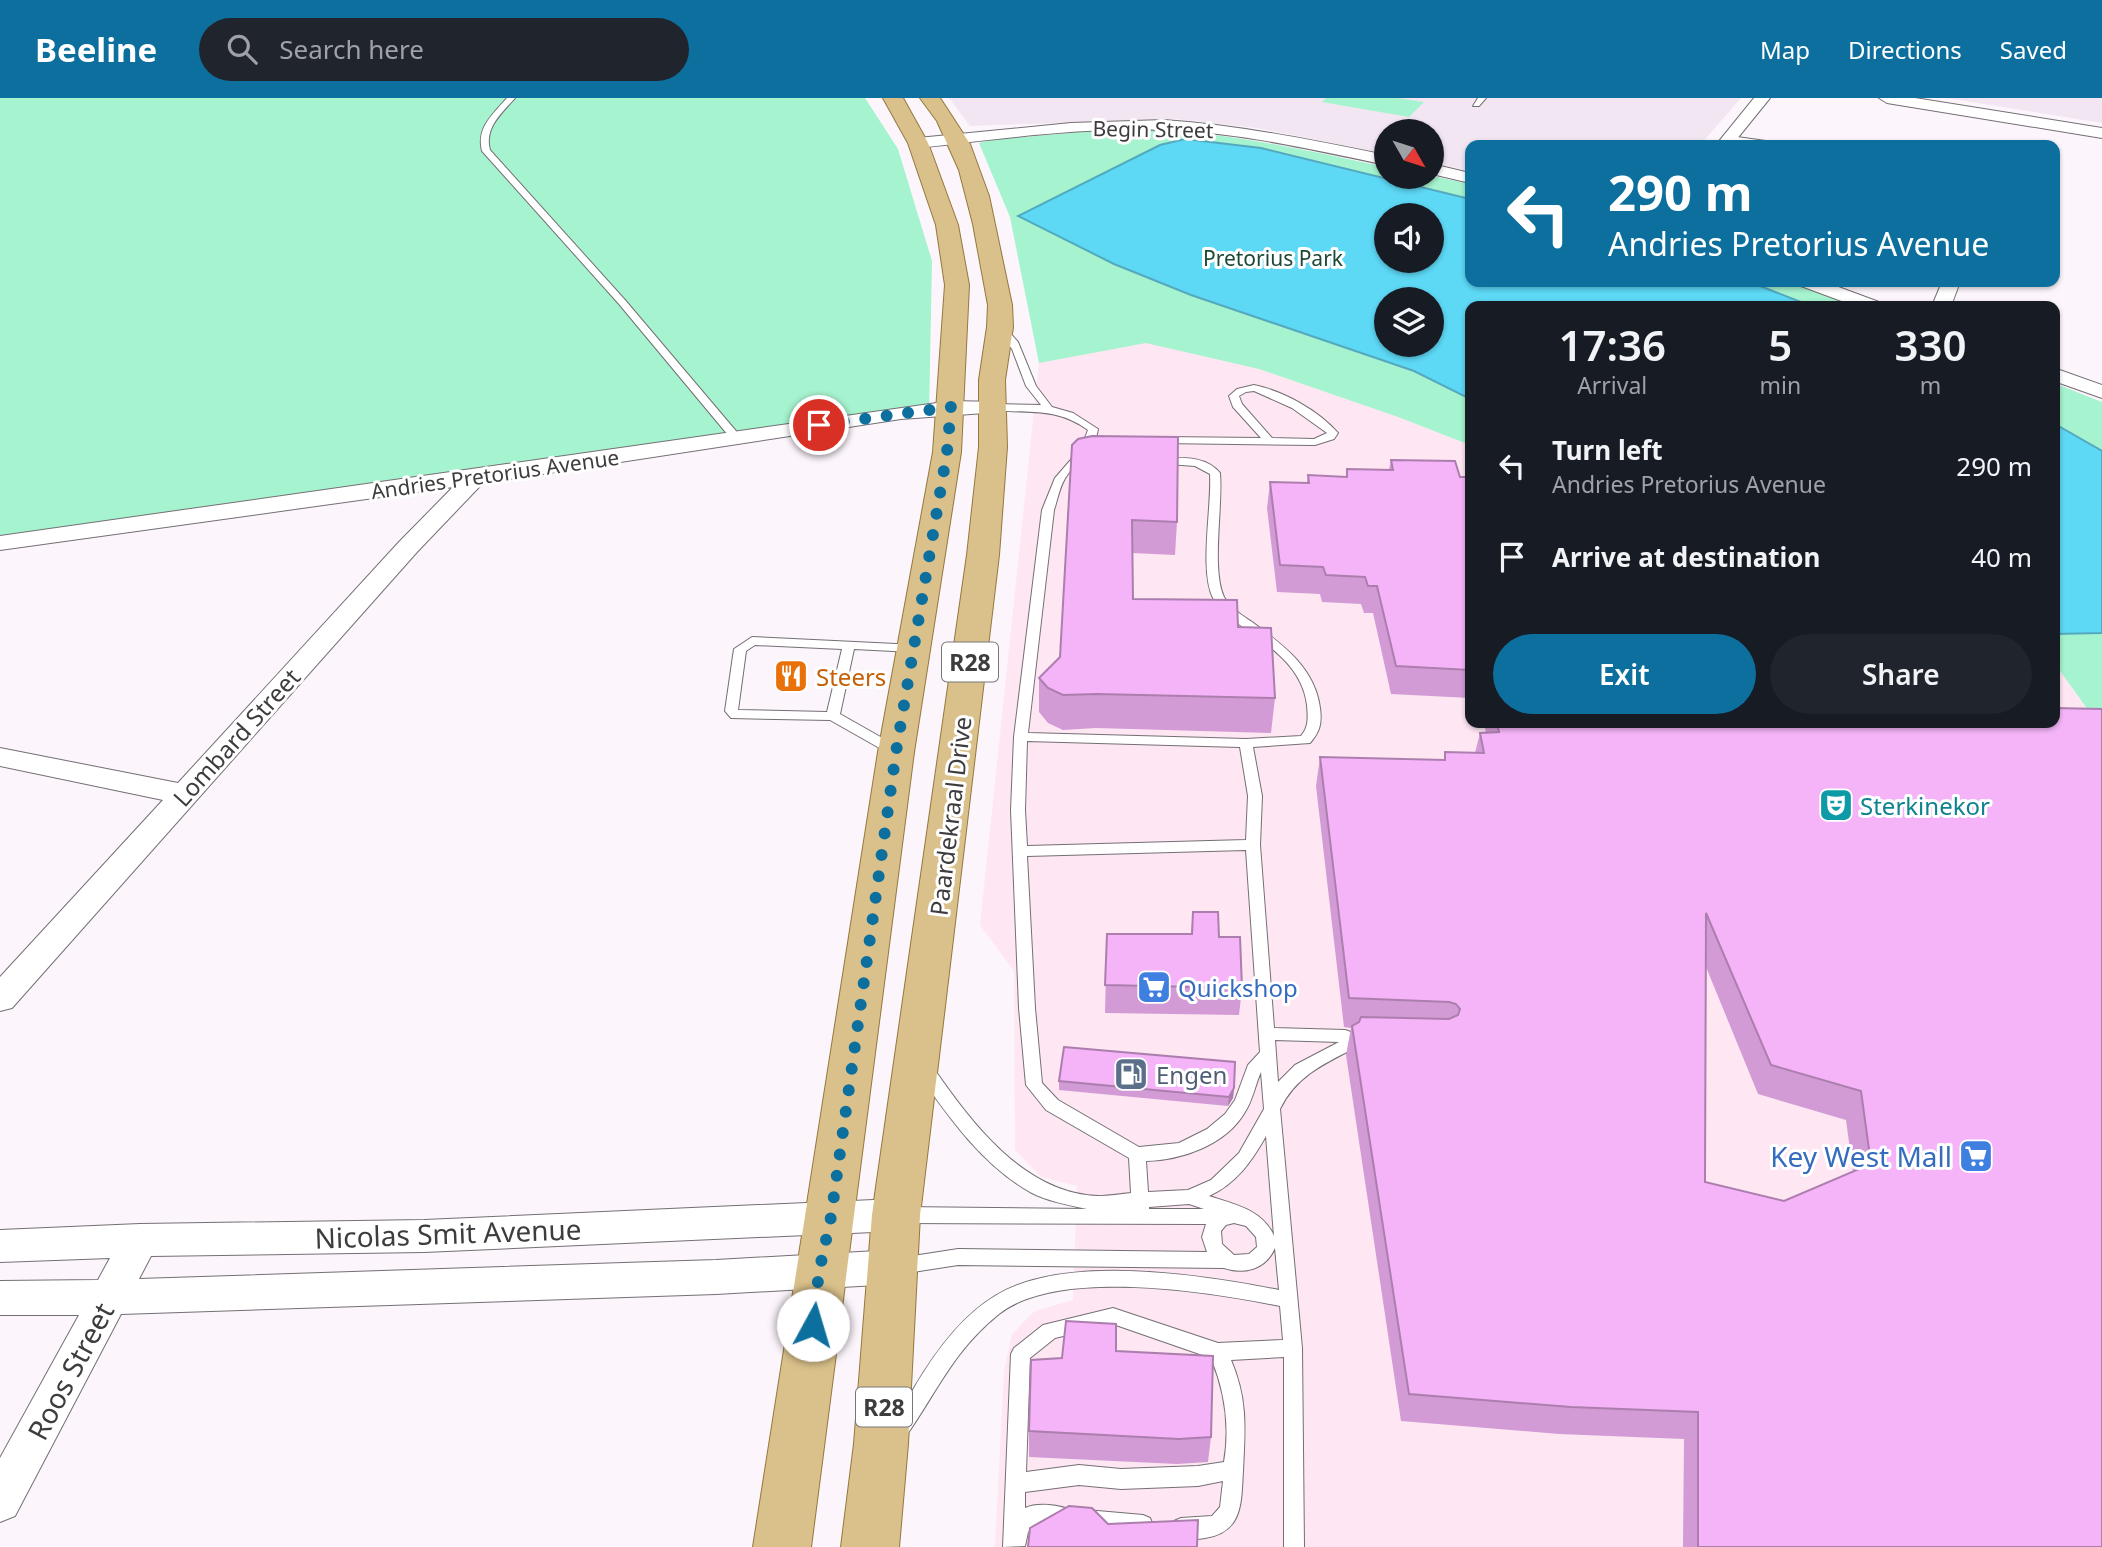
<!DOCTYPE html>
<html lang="en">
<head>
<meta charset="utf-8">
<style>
	:root { --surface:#171b24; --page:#20242c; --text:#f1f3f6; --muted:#9ea1a6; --accent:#0d6f9d }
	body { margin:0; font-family:"Noto Sans",sans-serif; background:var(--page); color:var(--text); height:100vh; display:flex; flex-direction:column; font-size:26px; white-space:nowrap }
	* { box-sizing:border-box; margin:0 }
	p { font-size:23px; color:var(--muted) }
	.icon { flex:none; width:38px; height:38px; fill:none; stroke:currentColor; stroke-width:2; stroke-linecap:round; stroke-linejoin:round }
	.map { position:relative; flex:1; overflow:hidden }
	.panel { position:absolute; left:1465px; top:203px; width:595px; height:427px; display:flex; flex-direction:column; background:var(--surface); border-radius:14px; box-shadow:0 2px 5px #0004 }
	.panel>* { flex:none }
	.guide { position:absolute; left:1465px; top:42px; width:595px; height:147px; border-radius:14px; box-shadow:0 2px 5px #0004; background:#0d6f9d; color:#fff; overflow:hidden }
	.needle { width:46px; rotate:129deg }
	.buttons { position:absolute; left:1374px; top:21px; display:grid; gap:14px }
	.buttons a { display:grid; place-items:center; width:70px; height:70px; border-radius:50%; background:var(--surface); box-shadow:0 2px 5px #0004; font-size:35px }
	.pin { position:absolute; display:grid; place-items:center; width:60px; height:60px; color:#fff; margin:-30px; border:4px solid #fff; border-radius:50%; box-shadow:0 2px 7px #0007 }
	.me { position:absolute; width:77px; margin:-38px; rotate:6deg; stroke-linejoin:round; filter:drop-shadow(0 0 5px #0008) }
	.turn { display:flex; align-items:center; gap:24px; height:147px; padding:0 28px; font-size:32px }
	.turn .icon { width:91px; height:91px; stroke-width:2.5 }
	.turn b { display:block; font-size:49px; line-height:60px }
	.eta { display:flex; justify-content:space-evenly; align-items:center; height:119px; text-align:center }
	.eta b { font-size:42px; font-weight:600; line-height:49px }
	.cta { display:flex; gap:14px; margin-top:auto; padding:14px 28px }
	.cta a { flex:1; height:80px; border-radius:42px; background:var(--accent); color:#fff; font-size:28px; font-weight:600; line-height:80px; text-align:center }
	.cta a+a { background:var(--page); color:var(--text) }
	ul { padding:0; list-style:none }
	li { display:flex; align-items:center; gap:21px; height:91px; padding:0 28px }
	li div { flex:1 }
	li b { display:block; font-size:26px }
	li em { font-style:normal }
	header { display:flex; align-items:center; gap:42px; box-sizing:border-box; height:98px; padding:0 35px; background:var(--accent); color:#fff }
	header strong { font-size:33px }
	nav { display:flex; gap:38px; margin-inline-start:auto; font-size:24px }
	.search { width:490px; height:63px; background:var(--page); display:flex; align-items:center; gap:18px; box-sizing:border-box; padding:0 24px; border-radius:38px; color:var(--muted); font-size:26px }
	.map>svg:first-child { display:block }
	.commercial { fill:#fee6f3 }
	.built { fill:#f3e6f3 }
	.green { fill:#a6f3cf; fill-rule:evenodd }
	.water { fill:#5dd8f5; stroke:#54a9be; stroke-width:2; fill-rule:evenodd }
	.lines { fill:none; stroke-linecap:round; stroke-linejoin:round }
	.service-casing { stroke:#746f74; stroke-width:2 }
	.minor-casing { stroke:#746f74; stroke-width:2 }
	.primary-casing { stroke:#94783e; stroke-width:2 }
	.service { fill:#fff; fill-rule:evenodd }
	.minor { fill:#fff; fill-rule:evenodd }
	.primary { fill:#dac18b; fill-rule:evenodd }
	.wall { fill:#d39bd5; fill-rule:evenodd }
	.shaded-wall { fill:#ac7eae }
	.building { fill:#f5b4f8; stroke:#ac7eae; stroke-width:2; fill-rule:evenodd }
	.route { stroke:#0d6f9d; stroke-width:12; stroke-dasharray:0 21.6 }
	.labels { text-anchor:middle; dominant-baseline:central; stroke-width:6; stroke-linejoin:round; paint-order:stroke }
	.far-street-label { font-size:21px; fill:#3e3c3e; stroke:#fff }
	.far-park-label { font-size:21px; fill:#1c4836; stroke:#fff }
	.shield { fill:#fff; stroke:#787678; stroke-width:2 }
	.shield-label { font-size:23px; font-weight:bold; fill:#3e3c3e }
	.food-label { font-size:24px; fill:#c56008; stroke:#fff; text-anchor:start }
	.street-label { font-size:24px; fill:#3e3c3e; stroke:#fff }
	.culture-label { font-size:24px; fill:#0d838f; stroke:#fff; text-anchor:start }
	.shop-label { font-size:24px; fill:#366cbe; stroke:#fff; text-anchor:start }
	.service-label { font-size:24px; fill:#4e5e75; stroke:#fff; text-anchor:start }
	.near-shop-label { font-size:28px; fill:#366cbe; stroke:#fff; text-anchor:end }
	.near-street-label { font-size:28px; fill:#3e3c3e; stroke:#fff }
</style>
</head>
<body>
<header>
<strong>Beeline</strong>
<div class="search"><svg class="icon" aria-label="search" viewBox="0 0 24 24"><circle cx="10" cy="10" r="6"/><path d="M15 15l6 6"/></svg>Search here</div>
<nav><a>Map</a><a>Directions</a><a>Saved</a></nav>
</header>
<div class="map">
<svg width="2102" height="1449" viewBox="0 0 2102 1449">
	<rect width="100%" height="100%" fill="#fcf5fc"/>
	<!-- commercial -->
	<path class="commercial" d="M1146 244 1259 271 1398 319 1470 347V625H2054L2055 566 2092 619 2102 1449H995L1004 1273 1012 1236 1035 1213 1073 1202 1077 1088 1041 1079 1015 1052 1014 873 980 827 1039 265Z"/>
	<!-- built -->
	<path class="built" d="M949 0H1741L1700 47H1470V73L1432 65V33H1386V56L1257 30 1175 21 970 28Z
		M1946 0H2102V25Z"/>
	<!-- green -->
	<path class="green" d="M0 0H865L898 51 932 163 929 317 0 441Z
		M1326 0H1397L1424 4 1409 19 1322 4Z
		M1124 30C1213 31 1300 51 1386 69V79L1432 78 1470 86V184H1794L1858 208H1470V347L1398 319 1259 271 1146 245 1039 265 1010 119 979 45 991 42ZM1386 117H1432V163H1386ZM1386 201H1432V247H1386Z
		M2054 285 2102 304V619H2093L2055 566Z"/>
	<!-- water -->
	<path class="water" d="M1185 41 1261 50 1470 101V184H1750L1811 208H1470V301L1414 273 1191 197 1114 166 1018 118 1160 47ZM1386 117H1432V163H1386ZM1386 201H1432V247H1386Z
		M2055 326 2102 353V535L2055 536Z"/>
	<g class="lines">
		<!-- service casing -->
		<g class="service-casing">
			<path id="service" d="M507 0H515C501 16 484 30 490 52L625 202 741 339V343H733L619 206 482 53C476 30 493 16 507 0Z
				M1478 0H1486L1479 8H1473Z
				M1730 38 1780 45 1784 47H1766L1727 42V38Z
				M997 227H1003L1018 244 1036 288 1052 309 1073 315 1098 331C1095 352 1080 360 1068 376 1060 386 1058 400 1054 412L1028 635 1246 641 1301 638C1309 629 1308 619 1307 607 1302 568 1269 548 1240 527 1230 519 1219 511 1213 500 1199 472 1212 409 1210 376L1195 368 1155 365 1154 363 1159 360C1181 360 1205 357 1220 375 1223 408 1211 471 1224 499 1230 510 1243 518 1252 524 1283 547 1315 570 1320 610 1322 625 1320 634 1310 645L1253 649 1262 698 1260 747 1274 930 1345 932 1351 934 1353 938 1349 943 1353 948 1351 952C1321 967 1295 980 1280 1011L1302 1250 1304 1449H1284V1259L1231 1262C1248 1302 1245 1331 1243 1373 1241 1403 1244 1434 1205 1440 1195 1442 1184 1441 1174 1437L1171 1430 1174 1423 1181 1420 1212 1418 1220 1409 1223 1383 1198 1388 1121 1391 1079 1387 1025 1394V1410C1038 1404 1060 1407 1073 1413L1076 1420 1073 1427 1066 1430 1036 1427 1028 1434 1025 1448 1003 1449 1011 1256 1014 1250 1043 1227 1113 1210 1218 1245 1283 1242 1280 1208C1210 1194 1058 1169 999 1216 954 1252 938 1292 906 1338L899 1340 892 1338 889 1331C895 1317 906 1303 914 1290 934 1256 960 1219 995 1198 1064 1155 1202 1177 1279 1192L1275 1150C1266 1171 1245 1177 1224 1170L958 1167 900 1176 894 1174 891 1168 894 1162 900 1160 958 1151 1207 1154 1202 1139 1206 1126 901 1125 895 1122 892 1117 895 1112 901 1109 1087 1111C1068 1107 1047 1103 1030 1094 983 1067 950 1021 920 978L918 973 920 968 926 967 932 968C971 1024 1023 1095 1098 1098 1109 1098 1120 1096 1131 1095L1129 1060 1046 1012 1026 987 1019 910 1011 712 1014 639 1042 412 1055 380 1081 350 1088 332C1053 307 1026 317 987 311V307L991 306 1041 307 1026 288 1012 251 995 229ZM1027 643 1240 649 1248 698 1246 742 1027 748 1025 712ZM1246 752 1260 954 1248 967 1235 1002 1225 1016 1207 1031 1179 1045 1139 1049 1058 1002 1042 985 1035 910 1027 758ZM1275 942 1339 944 1295 967 1278 984ZM1261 974 1264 1011 1239 1055 1211 1082 1188 1092 1148 1094 1146 1063C1182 1062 1226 1047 1245 1014 1253 1002 1255 987 1261 974ZM1266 1038 1274 1138C1263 1112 1234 1106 1209 1098 1236 1086 1252 1063 1266 1038ZM1189 1106 1204 1111H1149V1109ZM1234 1125 1246 1128 1256 1139 1257 1149 1249 1156 1234 1157 1222 1146 1221 1133 1226 1127ZM1113 1226 1211 1260C1225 1293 1230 1329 1224 1364L1198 1368 1121 1371 1079 1367 1026 1374 1030 1260 1055 1240Z
				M1254 287C1283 293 1318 312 1338 335L1334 341 1315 347 1160 345 1155 342 1160 339 1261 340 1233 309 1229 298 1237 291ZM1254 293 1292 310 1327 335 1314 341 1272 340 1242 306 1239 298 1246 294Z
				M752 539 917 547 919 550 913 554 854 551 840 616 900 650 902 653 900 656H890L830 622 731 620 725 613 734 551ZM755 547 842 551 827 614 738 612 746 553Z
				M1086 1412 1143 1417 1150 1420 1153 1427 1150 1434 1143 1437 1086 1432 1079 1429 1076 1422 1079 1415Z"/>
		</g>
		<!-- minor casing -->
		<g class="minor-casing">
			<path id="minor" d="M1754 0H1770L1732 47H1716Z
				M1879 0H1915L2102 30V40L1887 5Z
				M1164 22C1239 27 1312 42 1386 57V67C1313 52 1239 34 1164 32 1082 29 999 41 918 50L910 45 918 40 1071 25Z
				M1432 66 1470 75V85L1432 76Z
				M1799 184H1825L1879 204 1882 208H1855L1801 188Z
				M1942 184H1960L1951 208H1932Z
				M2054 270 2102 287V300L2054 283Z
				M951 303 999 304 1002 309 999 314 901 321 483 385 417 454 12 910 0 913V879L163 702 0 668V650L178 685 399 444 453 389 0 452V438Z
				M896 1101 909 1106 915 1117 909 1128 896 1133 424 1154 151 1158 139 1181 716 1162 895 1152 909 1157 914 1169 909 1181 895 1186 716 1196 121 1216 15 1418 0 1424V1360L79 1217H0V1183L98 1182 110 1160 0 1164V1132L140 1126 424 1122Z"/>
		</g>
		<!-- primary casing -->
		<g class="primary-casing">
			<path id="primary" d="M883 0H903L928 45 958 127 969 187 961 354 914 654 811 1449H753L878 654 933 354 945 187 936 127 908 45Z
				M920 0H940L970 46 989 98 1012 207 1013 229 1005 282 1007 349 999 457 920 1117 908 1346 899 1449H841L854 1346 872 1117 967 457 979 349V282L987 229 988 207 973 126 959 72 937 23Z"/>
		</g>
		<!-- service -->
		<use href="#service" class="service"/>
		<!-- minor -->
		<use href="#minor" class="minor"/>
		<!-- primary -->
		<use href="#primary" class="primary"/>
	</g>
	<!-- wall -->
	<path class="wall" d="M1072 347 1177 424 1175 457 1132 455 1133 501 1238 529 1275 600 1271 635 1096 630 1063 632 1048 625 1039 614V580L1060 559Z
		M1391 362 1460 379H1470V600L1391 596 1373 515H1364L1361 506 1322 504 1320 496 1277 494 1267 410 1270 384H1307L1308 377 1346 379 1389 372Z
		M1484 625H2054L2102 1449H1683L1684 1341 1559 1336 1401 1323 1346 957 1351 930 1344 929 1316 688 1320 659 1444 662 1445 654 1475 655 1480 635H1486ZM1706 869 1758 996 1846 1022 1853 1074 1784 1103 1705 1084Z
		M1193 814 1219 839 1242 890 1239 917 1105 915 1107 836H1191Z
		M1059 983 1234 990 1233 1000 1228 1008 1059 992Z
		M1116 1253 1211 1339 1208 1364 1177 1366 1029 1359V1333Z"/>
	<!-- shaded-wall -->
	<path class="shaded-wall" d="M1234 990 1233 1000 1228 1008 1229 999Z"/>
	<!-- building -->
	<path class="building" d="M1092 338 1178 339 1177 424 1132 422 1133 501 1237 502 1238 529 1271 530 1275 600 1097 596 1063 597 1048 590 1039 580 1060 559 1072 347 1078 341Z
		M1391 362 1455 363 1460 379H1470V572L1396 568 1377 488H1368L1365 479 1326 477 1323 469 1280 467 1270 384 1309 385 1308 377 1347 379V371L1393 372Z
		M2054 610 2102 611V1449H1698V1314L1571 1309 1409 1296 1352 928 1359 924 1361 919 1449 921 1458 917 1460 911 1456 906 1449 904 1349 900 1320 659 1445 662V654L1484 655 1480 635 1499 634 1497 625H2054ZM1706 815 1771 967 1861 993 1871 1066 1784 1103 1705 1084Z
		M1193 814H1218L1219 839H1240L1242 890 1105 887 1107 836H1192Z
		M1064 949 1235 964 1234 990 1229 999 1059 983Z
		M1066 1223 1116 1226V1253L1213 1258 1211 1339 1179 1341 1029 1333 1031 1262 1062 1260Z
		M1069 1408 1092 1410 1108 1426 1198 1422 1197 1449H1028L1030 1430Z"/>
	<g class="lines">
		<!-- route -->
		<path class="route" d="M813 1227 819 1174 831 1119 896 654 947 354 951 309 819 327"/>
	</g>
	<!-- icons -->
	<defs>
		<g id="restaurant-square" transform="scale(1.75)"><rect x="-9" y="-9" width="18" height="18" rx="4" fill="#e8710a" stroke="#fff"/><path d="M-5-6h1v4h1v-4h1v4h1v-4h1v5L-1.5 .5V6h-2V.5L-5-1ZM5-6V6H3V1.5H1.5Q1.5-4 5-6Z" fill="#fff"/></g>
		<g id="theatre-square" transform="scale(1.75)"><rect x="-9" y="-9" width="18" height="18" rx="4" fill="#0f9aa8" stroke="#fff"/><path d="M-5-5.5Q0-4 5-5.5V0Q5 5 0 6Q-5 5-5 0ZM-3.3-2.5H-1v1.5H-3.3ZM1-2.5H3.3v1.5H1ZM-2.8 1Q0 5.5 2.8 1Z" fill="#fff"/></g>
		<g id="supermarket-square" transform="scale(1.75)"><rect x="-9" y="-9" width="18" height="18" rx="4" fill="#3f7fe0" stroke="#fff"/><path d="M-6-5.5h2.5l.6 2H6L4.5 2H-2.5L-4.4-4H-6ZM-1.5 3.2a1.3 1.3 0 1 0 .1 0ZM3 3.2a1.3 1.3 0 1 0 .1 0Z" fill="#fff"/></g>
		<g id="fuel-square" transform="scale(1.75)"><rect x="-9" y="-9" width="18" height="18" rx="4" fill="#5c6f8a" stroke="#fff"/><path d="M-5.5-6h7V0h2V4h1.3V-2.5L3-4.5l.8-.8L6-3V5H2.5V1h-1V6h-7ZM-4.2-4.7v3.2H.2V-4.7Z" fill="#fff"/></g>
	</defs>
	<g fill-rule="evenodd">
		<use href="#restaurant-square" x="791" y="578"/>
		<use href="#theatre-square" x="1836" y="707"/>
		<use href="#supermarket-square" x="1154" y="889"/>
		<use href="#fuel-square" x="1131" y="976"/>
		<use href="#supermarket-square" x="1976" y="1058"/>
	</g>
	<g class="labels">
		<!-- far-street labels -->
		<g class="far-street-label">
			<text transform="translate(1153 31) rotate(1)">Begin Street</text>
			<text transform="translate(495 376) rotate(-8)">Andries Pretorius Avenue</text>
		</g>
		<!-- far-park labels -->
		<g class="far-park-label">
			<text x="1273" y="160">Pretorius Park</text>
		</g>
		<!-- shield labels -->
		<g class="shield">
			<rect x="942" y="544.5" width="56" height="39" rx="5"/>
			<rect x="856" y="1289.5" width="56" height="39" rx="5"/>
		</g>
		<g class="shield-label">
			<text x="970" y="564">R28</text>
			<text x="884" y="1309">R28</text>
		</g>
		<!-- food labels -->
		<g class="food-label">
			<text x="816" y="578">Steers</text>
		</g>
		<!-- street labels -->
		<g class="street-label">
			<text transform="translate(236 639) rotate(-48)">Lombard Street</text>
			<text transform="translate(950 718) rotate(-83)">Paardekraal Drive</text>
		</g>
		<!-- culture labels -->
		<g class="culture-label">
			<text x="1860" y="707">Sterkinekor</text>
		</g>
		<!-- shop labels -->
		<g class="shop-label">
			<text x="1178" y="889">Quickshop</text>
		</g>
		<!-- service labels -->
		<g class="service-label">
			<text x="1156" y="976">Engen</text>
		</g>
		<!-- near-shop labels -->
		<g class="near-shop-label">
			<text x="1952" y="1058">Key West Mall</text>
		</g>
		<!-- near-street labels -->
		<g class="near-street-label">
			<text transform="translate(448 1135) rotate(-2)">Nicolas Smit Avenue</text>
			<text transform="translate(70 1273) rotate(-62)">Roos Street</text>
		</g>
	</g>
</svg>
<div class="buttons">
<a><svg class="needle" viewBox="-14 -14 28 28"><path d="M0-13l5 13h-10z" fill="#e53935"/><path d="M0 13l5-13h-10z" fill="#9ea1a6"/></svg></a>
<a><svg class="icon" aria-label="sound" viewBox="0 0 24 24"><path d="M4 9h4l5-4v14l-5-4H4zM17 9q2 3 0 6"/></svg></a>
<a><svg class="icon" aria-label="layers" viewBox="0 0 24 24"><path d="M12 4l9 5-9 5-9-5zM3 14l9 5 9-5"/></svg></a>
</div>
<div class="pin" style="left:819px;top:327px;background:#d93025"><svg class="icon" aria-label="arrive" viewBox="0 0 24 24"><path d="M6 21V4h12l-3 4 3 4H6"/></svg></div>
<svg class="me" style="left:813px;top:1227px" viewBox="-20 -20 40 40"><circle r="19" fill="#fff"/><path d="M0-13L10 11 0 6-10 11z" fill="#0d6f9d"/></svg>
<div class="guide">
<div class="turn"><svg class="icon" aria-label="left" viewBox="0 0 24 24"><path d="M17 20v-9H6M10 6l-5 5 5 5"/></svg><div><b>290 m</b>Andries Pretorius Avenue</div></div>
</div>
<section class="panel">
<div class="eta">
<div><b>17:36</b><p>Arrival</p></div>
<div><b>5</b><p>min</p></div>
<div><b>330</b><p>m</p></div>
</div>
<ul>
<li><svg class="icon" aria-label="left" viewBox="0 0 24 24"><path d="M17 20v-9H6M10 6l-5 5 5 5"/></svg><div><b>Turn left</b><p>Andries Pretorius Avenue</p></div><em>290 m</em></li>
<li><svg class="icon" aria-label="arrive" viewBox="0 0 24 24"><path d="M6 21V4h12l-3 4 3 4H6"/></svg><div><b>Arrive at destination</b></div><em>40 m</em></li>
</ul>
<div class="cta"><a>Exit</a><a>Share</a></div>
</section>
</div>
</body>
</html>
